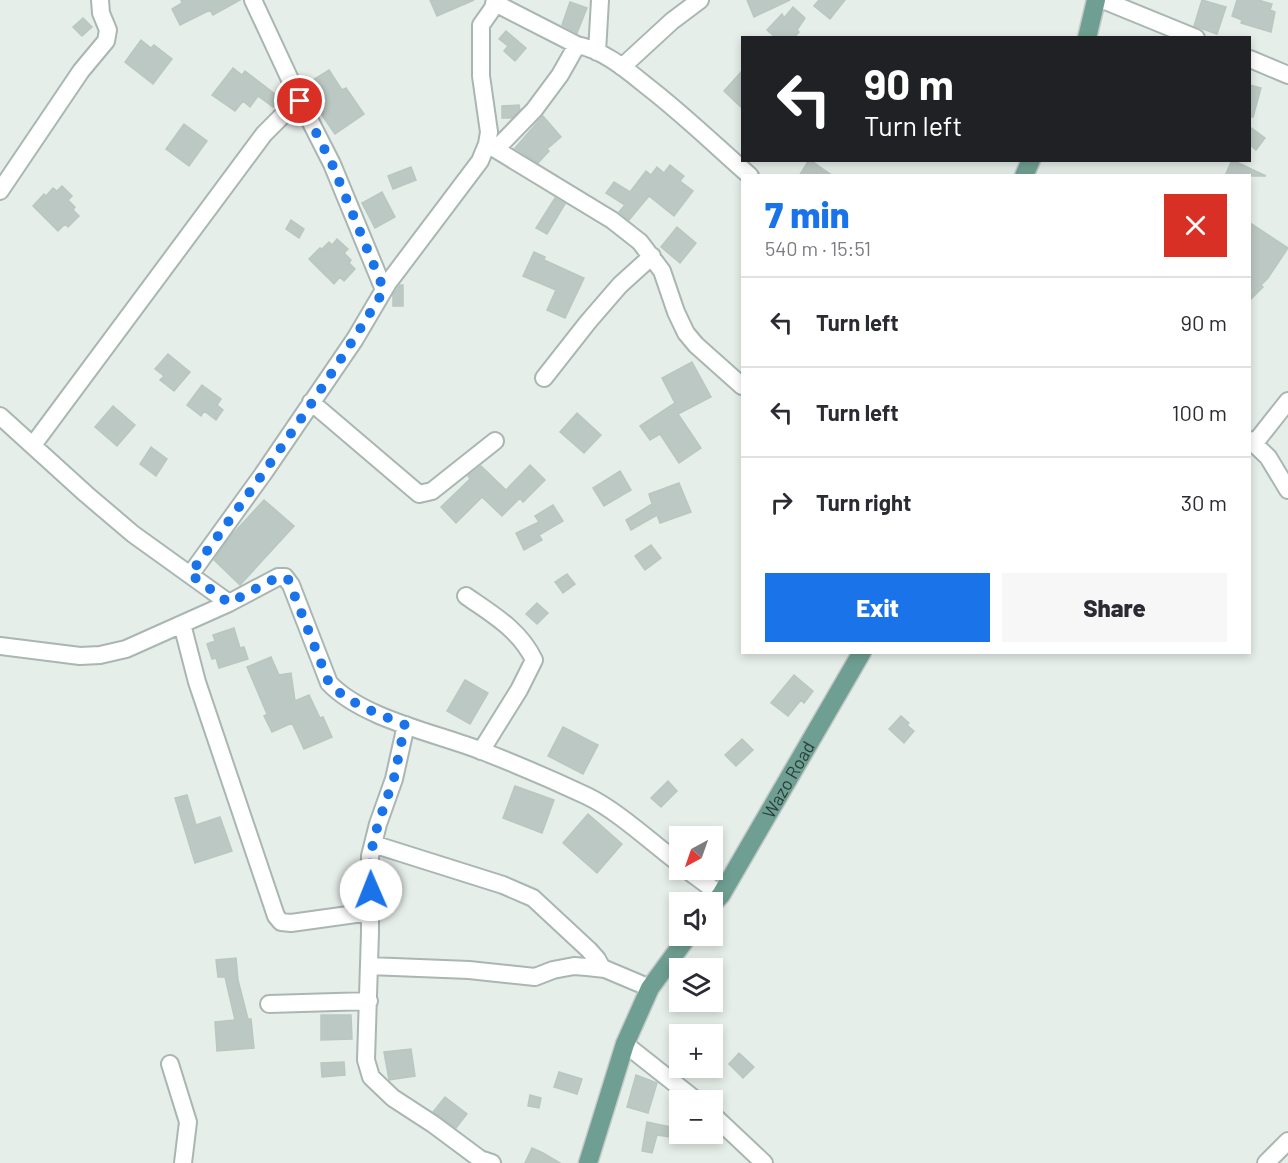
<!DOCTYPE html>
<html lang="en">
<head>
<meta charset="utf-8">
<style>
	:root { --surface:#fff; --page:#f7f7f7; --text:#2b2b33; --muted:#7c7c81; --line:#e1e1e2; --accent:#1a73e8 }
	body { margin:0; font-family:Barlow,sans-serif; background:var(--page); color:var(--text); height:100vh; display:flex; flex-direction:column; font-size:22px; white-space:nowrap }
	* { box-sizing:border-box; margin:0 }
	p { font-size:20px; color:var(--muted) }
	.icon { flex:none; width:33px; height:33px; fill:none; stroke:currentColor; stroke-width:2; stroke-linecap:round; stroke-linejoin:round }
	.map { position:relative; flex:1; overflow:hidden }
	.side { position:absolute; left:741px; top:174px; width:510px; height:480px; display:flex; flex-direction:column; background:var(--surface); border-radius:0px; box-shadow:0 3px 9px #0003 }
	.side>* { flex:none }
	.hud { position:absolute; left:741px; top:36px; width:510px; height:126px; border-radius:0px; box-shadow:0 3px 9px #0003; background:#202124; color:#fff; overflow:hidden }
	.needle { width:39px; rotate:220deg }
	.controls { position:absolute; left:669px; top:826px; display:grid; gap:12px }
	.controls a { display:grid; place-items:center; width:54px; height:54px; border-radius:0px; background:var(--surface); box-shadow:0 3px 9px #0003; font-size:30px }
	.pin { position:absolute; display:grid; place-items:center; width:51px; height:51px; color:#fff; margin:-26px; border:3px solid #fff; border-radius:50%; box-shadow:0 2px 6px #0007 }
	.me { position:absolute; width:66px; margin:-33px; rotate:359deg; stroke-linejoin:round; filter:drop-shadow(0 0 4px #0008) }
	.turn { display:flex; align-items:center; gap:21px; height:126px; padding:0 24px; font-size:27px }
	.turn .icon { width:78px; height:78px; stroke-width:2.5 }
	.turn b { display:block; font-size:42px; line-height:51px }
	.round { display:grid; place-items:center; flex:none; width:63px; height:63px; border-radius:0px; background:var(--page) }
	.headline { display:flex; align-items:center; justify-content:space-between; height:102px; padding:0 24px }
	h1 { font-size:36px; font-weight:800; line-height:45px; color:var(--accent) }
	.button { display:flex; gap:12px; margin-top:auto; padding:12px 24px }
	.button a { flex:1; height:69px; border-radius:0px; background:var(--accent); color:#fff; font-size:24px; font-weight:800; line-height:69px; text-align:center }
	.button a+a { background:var(--page); color:var(--text) }
	ul { padding:0; list-style:none }
	li { display:flex; align-items:center; gap:18px; height:90px; padding:0 24px; border-top:2px solid var(--line) }
	li div { flex:1 }
	li b { display:block; font-size:22px }
	li em { font-style:normal }
	.map>svg:first-child { display:block }
	.building { fill:#bcc8c3; stroke:#b9c7c1; stroke-width:1.5 }
	.lines { fill:none; stroke-linecap:round; stroke-linejoin:round }
	.minor-casing { stroke:#a9b6b1; stroke-width:20 }
	.major-casing { stroke:#c2c9c7; stroke-width:21 }
	.minor { stroke:#fff; stroke-width:16 }
	.major { stroke:#6f9f92; stroke-width:18 }
	.route { stroke:#1a73e8; stroke-width:10; stroke-dasharray:0 18 }
	.labels { text-anchor:middle; dominant-baseline:central; stroke-width:6; stroke-linejoin:round; paint-order:stroke }
	.street-label { font-size:18px; fill:#263f38; stroke:#f7faf8 }
</style>
</head>
<body>
<div class="map">
<svg width="1288" height="1163" viewBox="0 0 1288 1163">
	<rect width="100%" height="100%" fill="#e6eeea"/>
	<!-- building -->
	<path class="building" d="M181 0H240L213 15 210 10 180 25 172 9 182 3Z
		M430 0H474L437 16Z
		M747 0H790L754 17Z
		M819 0H845L830 19 814 6Z
		M1202 0 1226 7 1217 34 1194 26Z
		M1237 0H1258L1272 4 1270 10 1275 12 1271 32 1241 23 1242 20 1232 16Z
		M570 2 587 8 577 33 562 25Z
		M793 7 805 18 797 30 799 32 794 38H776L767 30 782 14 784 18Z
		M83 18 92 27 82 36 73 27Z
		M506 31 526 48 515 61 504 51 508 46 499 39Z
		M141 40 151 48 154 45 172 59 153 84 125 62Z
		M233 68 242 75 245 71 280 98 273 107 258 96 250 107 243 101 235 111 212 95Z
		M329 70 342 90 346 88 364 114 335 134 317 108 327 101 313 80Z
		M742 71V108L724 91Z
		M1250 85 1261 88 1253 117H1250Z
		M519 105 520 110 512 118H502V106Z
		M543 116 561 137 547 149 549 151 538 163 515 148Z
		M184 124 207 141 189 166 166 149Z
		M1250 127 1265 138 1256 150 1250 145Z
		M809 160H810L833 176H799Z
		M1232 160 1266 176H1225Z
		M670 165 684 176 680 181 693 191 674 216 649 196 629 220 619 212 625 205 606 193 614 182 630 192 646 171 651 175 657 167 664 173Z
		M411 167 416 180 393 189 388 176Z
		M62 186 72 196 68 200 75 207 73 210 79 216 68 227 65 224 58 231 33 206 44 194 46 196 53 188 57 191Z
		M382 192 395 217 375 228 362 203Z
		M555 198 565 204 547 234 536 228Z
		M291 220 304 229 299 238 286 229Z
		M1250 223 1288 248 1268 278 1261 285 1263 287 1250 300Z
		M677 227 696 243 680 263 661 247Z
		M337 239 348 249 344 253 351 260 349 263 355 269 344 281 340 277 334 284 309 259 320 248 322 249 329 242 332 245Z
		M534 252 545 257 544 260 584 278 565 318 547 310 556 290 523 276Z
		M400 285H403V306H393V295Z
		M168 354 190 372 174 391 160 380 164 376 155 369Z
		M692 362 711 397 678 414 701 448 679 463 660 434 650 440 640 426 675 403 662 378Z
		M202 385 221 399 217 405 223 410 216 420 204 411 201 416 187 405Z
		M113 406 135 425 117 446 95 427Z
		M577 413 601 435 584 453 560 432Z
		M151 447 167 459 156 476 140 464Z
		M530 465 545 480 523 502 520 498 502 516 482 497 456 523 441 507 470 479 468 476 481 466 506 490Z
		M620 471 631 490 604 506 593 488Z
		M679 483 691 512 660 523 657 515 631 530 626 520 652 504 649 494Z
		M264 500 294 526 240 585 214 560 229 538Z
		M553 505 563 521 539 535 542 540 524 550 516 533 539 522 535 516Z
		M651 545 661 558 645 570 635 556Z
		M567 574 575 584 563 593 555 582Z
		M537 603 548 613 537 624 526 614Z
		M234 628 240 648 244 647 248 659 219 668 216 658 212 659 207 644 215 641 213 635Z
		M271 657 279 675 291 673 295 701 309 695 320 718 323 717 332 737 304 749 292 723 272 732 264 716 267 714 247 667Z
		M794 675 813 691 804 703 801 700 788 716 771 703Z
		M465 680 488 693 470 724 447 711Z
		M901 716 909 723 907 725 914 731 904 743 889 729Z
		M563 727 598 745 583 774 548 756Z
		M742 739 753 750 736 766 725 755Z
		M668 781 677 791 661 807 651 798Z
		M515 786 554 800 542 833 503 818Z
		M187 795 196 825 220 817 232 851 195 863 175 798Z
		M588 814 622 844 597 873 563 843Z
		M236 958 238 980 248 1019H251L254 1048 217 1051 215 1022 235 1020 225 977H218L216 960Z
		M321 1015H351L352 1039 321 1040Z
		M411 1049 415 1076 389 1080 384 1052Z
		M739 1053 754 1067 743 1078 729 1064Z
		M344 1062 345 1075 322 1077 321 1063Z
		M559 1072 582 1079 577 1094 554 1087Z
		M636 1075 657 1083 648 1113 627 1107Z
		M530 1095 541 1098 539 1108 528 1106Z
		M445 1097 467 1114 456 1128 433 1112Z
		M647 1122 671 1127 670 1137 657 1135 652 1153 642 1151Z
		M532 1148 543 1153 560 1163H525Z"/>
	<g class="lines">
		<!-- minor casing -->
		<g class="minor-casing">
			<path id="minor" d="M253 0 300 101 332 164 384 290
				M1103 0 1196 38
				M495 3 577 45C604 50 628 71 648 87 684 115 716 146 750 176
				M597 52 600 0
				M1250 59 1288 75
				M622 67 672 21 700 0
				M487 144 612 220 640 242 662 271 676 312 686 333 696 345 742 386
				M496 149 534 110 560 75 577 45
				M0 191 81 71 106 41 108 30 101 13 100 0
				M544 378 588 322 620 285 652 256
				M311 402 419 494 432 491 495 441
				M0 416 86 494 133 534 229 603
				M1250 440 1268 457 1288 490
				M1254 444 1288 401
				M33 445 264 134 284 114 300 101
				M190 575 263 474 355 339 388 283 480 161 487 144 489 132 481 76V25L493 8 495 0
				M466 596C492 614 520 630 534 660L519 690 481 751
				M182 624 197 682 276 916 281 922 291 923 370 912
				M0 646 80 656 100 655 126 649 229 603 278 577H285L291 585 329 683C363 719 436 733 482 751 518 765 553 780 587 796 618 811 652 843 680 864
				M406 725 394 779 378 824 370 856V932L366 1060 371 1077 393 1098 433 1124 480 1159 492 1163
				M373 844 503 885 533 898 589 950 597 959 602 968
				M687 870 721 895
				M369 966 469 970 535 977 553 970 574 966 587 967 605 969 650 988
				M269 1004 369 1001
				M625 1044 697 1101
				M170 1064 188 1122 183 1163
				M712 1114 764 1163
				M1266 1163 1288 1141"/>
		</g>
		<!-- major casing -->
		<g class="major-casing">
			<g id="major">
				<path d="M1087 38 1096 0"/>
				<path d="M1024 176 1031 160"/>
				<path id="s1" d="M712 905 721 895 862 652"/>
				<path d="M588 1163 625 1044 650 988 688 936"/>
			</g>
		</g>
		<!-- minor -->
		<use href="#minor" class="minor"/>
		<!-- major -->
		<use href="#major" class="major"/>
	</g>
	<g class="lines">
		<!-- route -->
		<path class="route" d="M300 101 332 164 384 290C325 388 258 482 190 574L229 603 278 577 288 579 329 683C350 705 378 713 405 725L394 778 378 824 370 856 371 890"/>
	</g>
	<g class="labels">
		<!-- street labels -->
		<g class="street-label">
			<text stroke="none"><textPath href="#s1" startOffset="147">Wazo Road</textPath></text>
		</g>
	</g>
</svg>
<div class="controls">
<a><svg class="needle" viewBox="-14 -14 28 28"><path d="M0-13l5 13h-10z" fill="#e53935"/><path d="M0 13l5-13h-10z" fill="#7c7c81"/></svg></a>
<a><svg class="icon" aria-label="sound" viewBox="0 0 24 24"><path d="M4 9h4l5-4v14l-5-4H4zM17 9q2 3 0 6"/></svg></a>
<a><svg class="icon" aria-label="layers" viewBox="0 0 24 24"><path d="M12 4l9 5-9 5-9-5zM3 14l9 5 9-5"/></svg></a>
<a>+</a>
<a>−</a>
</div>
<div class="pin" style="left:300px;top:101px;background:#d93025"><svg class="icon" aria-label="arrive" viewBox="0 0 24 24"><path d="M6 21V4h12l-3 4 3 4H6"/></svg></div>
<svg class="me" style="left:371px;top:890px" viewBox="-20 -20 40 40"><circle r="19" fill="#fff"/><path d="M0-13L10 11 0 6-10 11z" fill="#1a73e8"/></svg>
<div class="hud">
<div class="turn"><svg class="icon" aria-label="left" viewBox="0 0 24 24"><path d="M17 20v-9H6M10 6l-5 5 5 5"/></svg><div><b>90 m</b>Turn left</div></div>
</div>
<section class="side">
<div class="headline"><div><h1>7 min</h1><p>540 m · 15:51</p></div><a class="round" style="background:#d93025;color:#fff"><svg class="icon" aria-label="close" viewBox="0 0 24 24"><path d="M6 6l12 12M18 6L6 18"/></svg></a></div>
<ul>
<li><svg class="icon" aria-label="left" viewBox="0 0 24 24"><path d="M17 20v-9H6M10 6l-5 5 5 5"/></svg><div><b>Turn left</b></div><em>90 m</em></li>
<li><svg class="icon" aria-label="left" viewBox="0 0 24 24"><path d="M17 20v-9H6M10 6l-5 5 5 5"/></svg><div><b>Turn left</b></div><em>100 m</em></li>
<li><svg class="icon" aria-label="right" viewBox="0 0 24 24"><path d="M7 20v-9h11M14 6l5 5-5 5"/></svg><div><b>Turn right</b></div><em>30 m</em></li>
</ul>
<div class="button"><a>Exit</a><a>Share</a></div>
</section>
</div>
</body>
</html>
